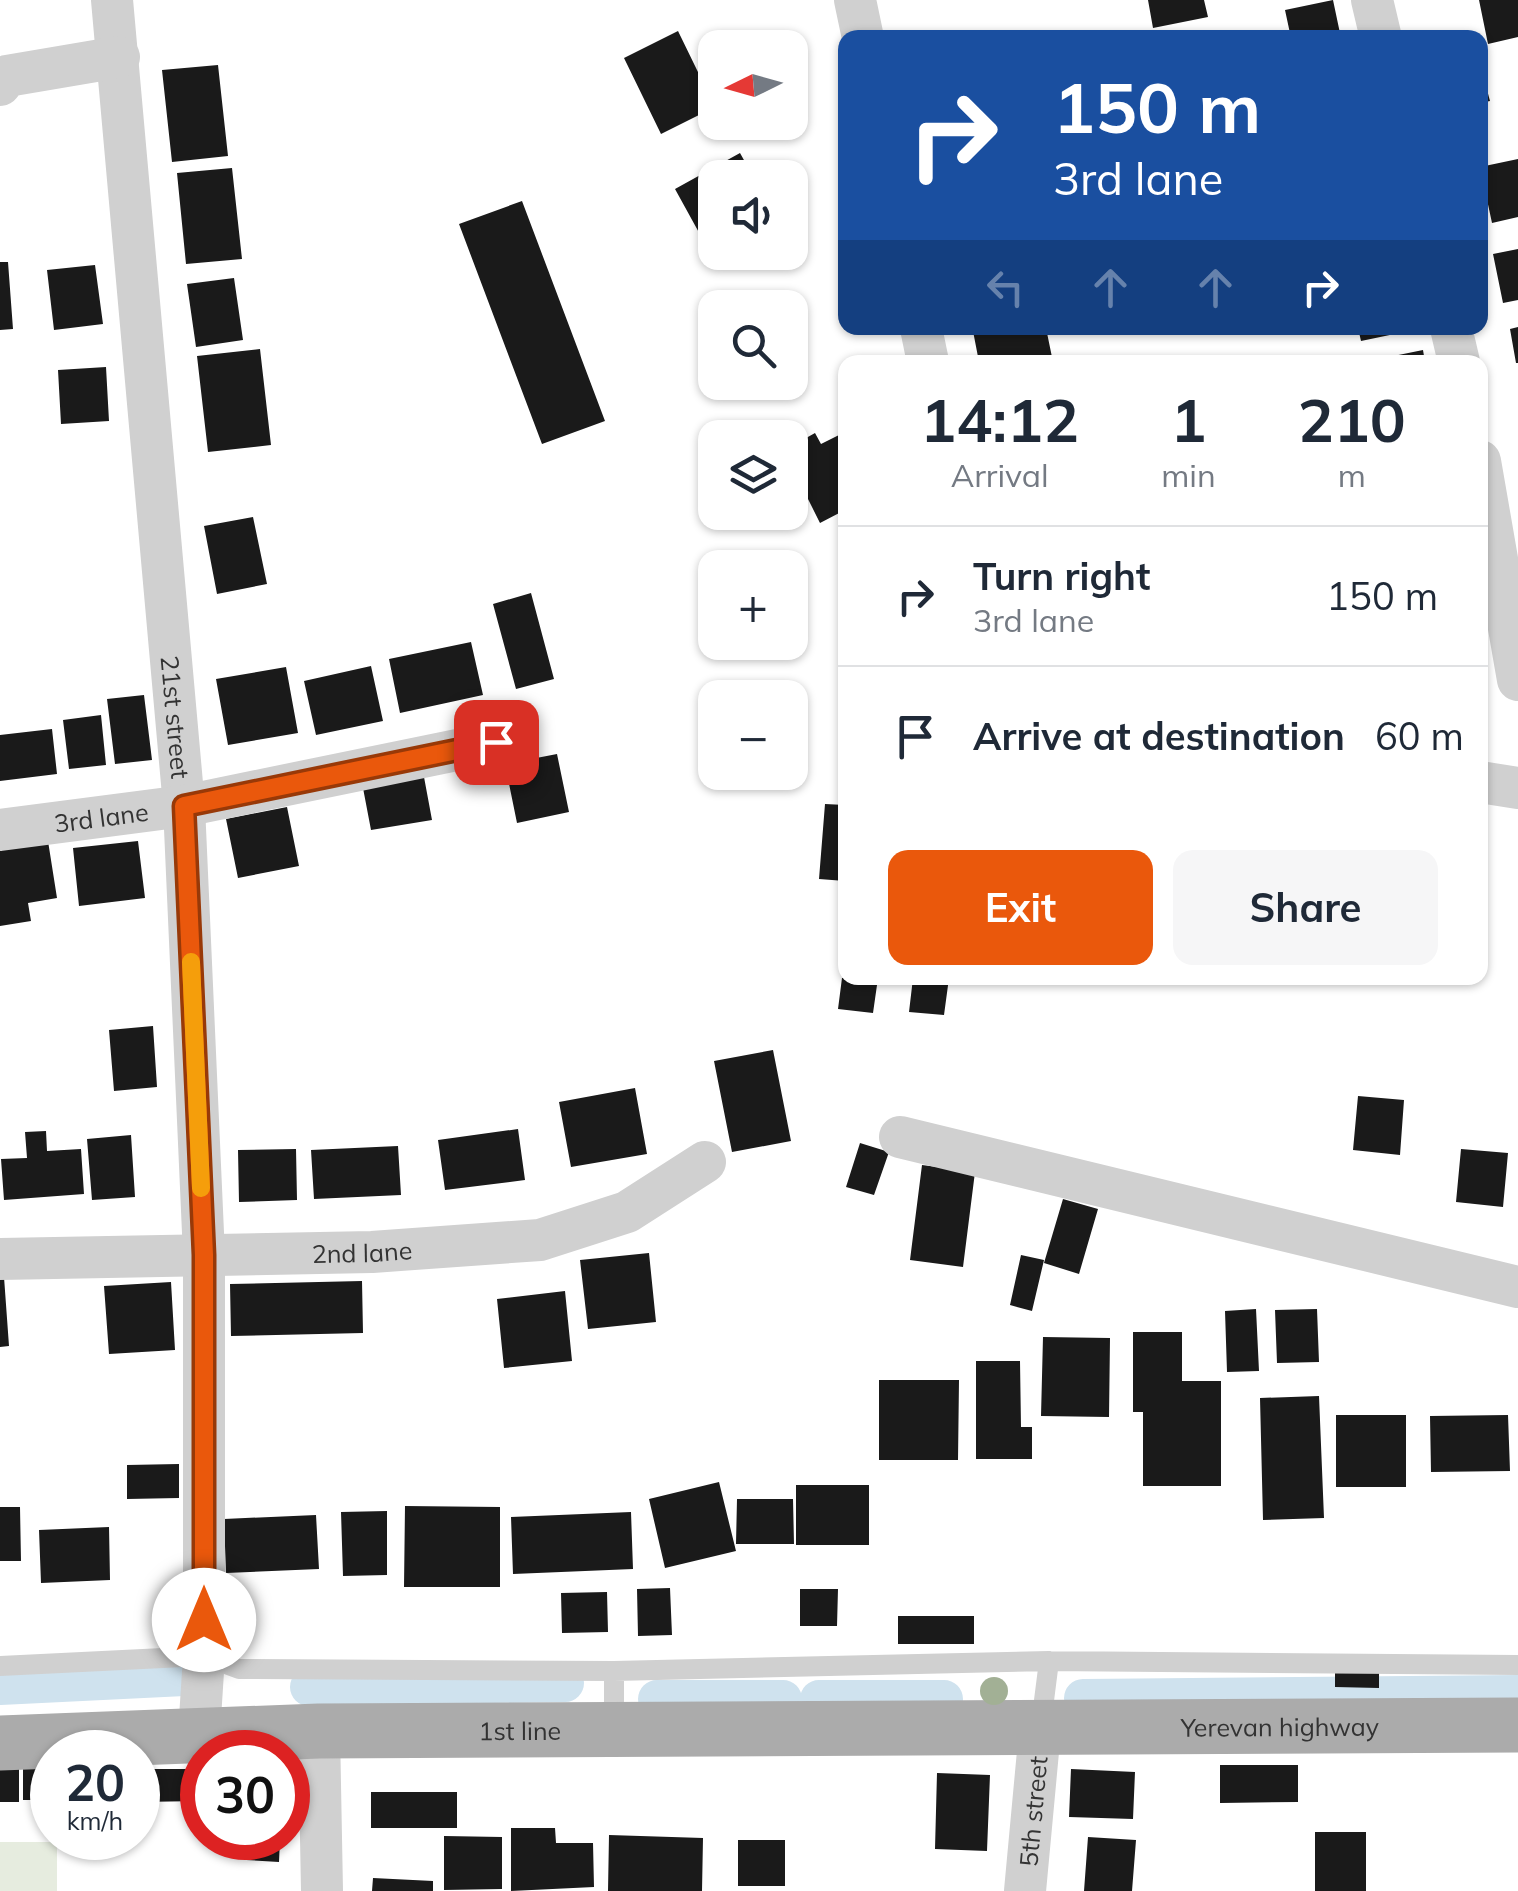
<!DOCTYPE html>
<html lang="en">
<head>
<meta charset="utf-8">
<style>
	:root { --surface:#fff; --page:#f6f6f7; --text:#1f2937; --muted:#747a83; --line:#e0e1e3; --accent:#ea580c }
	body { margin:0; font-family:Mulish,sans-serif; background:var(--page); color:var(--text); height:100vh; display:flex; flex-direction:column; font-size:38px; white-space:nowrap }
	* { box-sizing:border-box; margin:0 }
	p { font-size:32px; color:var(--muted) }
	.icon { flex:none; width:55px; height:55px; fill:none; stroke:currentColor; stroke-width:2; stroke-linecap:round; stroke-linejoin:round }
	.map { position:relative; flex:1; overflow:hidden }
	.side { position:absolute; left:838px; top:355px; width:650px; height:630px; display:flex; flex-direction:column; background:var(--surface); border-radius:20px; box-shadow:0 2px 8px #0004 }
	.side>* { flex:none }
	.hud { position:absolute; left:838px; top:30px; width:650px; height:305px; border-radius:20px; box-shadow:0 2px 8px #0004; background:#1a4fa0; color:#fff; overflow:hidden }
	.needle { width:65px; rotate:265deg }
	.tools { position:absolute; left:698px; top:30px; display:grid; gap:20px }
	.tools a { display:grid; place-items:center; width:110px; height:110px; border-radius:20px; background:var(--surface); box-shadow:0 2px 8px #0004; font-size:50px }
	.speed { position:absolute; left:30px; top:1730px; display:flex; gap:20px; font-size:50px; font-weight:700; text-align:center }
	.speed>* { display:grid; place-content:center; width:130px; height:130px; border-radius:50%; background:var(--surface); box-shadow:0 2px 8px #0004; line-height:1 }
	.speed small { font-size:25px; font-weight:400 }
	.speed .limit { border:15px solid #d22; background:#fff; color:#111 }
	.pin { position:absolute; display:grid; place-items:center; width:85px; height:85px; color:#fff; margin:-42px; border-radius:20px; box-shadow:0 5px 15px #0006 }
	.me { position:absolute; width:110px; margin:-55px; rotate:0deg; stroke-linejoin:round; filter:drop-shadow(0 0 8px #0008) }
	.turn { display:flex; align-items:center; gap:35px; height:210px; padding:0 50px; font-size:45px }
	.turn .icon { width:130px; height:130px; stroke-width:2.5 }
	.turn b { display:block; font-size:70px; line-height:85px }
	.lanes { display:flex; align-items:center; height:95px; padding:0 50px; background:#0003; justify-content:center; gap:50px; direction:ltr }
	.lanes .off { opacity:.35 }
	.eta { display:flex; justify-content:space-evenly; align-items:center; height:170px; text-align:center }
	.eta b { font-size:60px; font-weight:700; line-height:70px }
	.primary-button { display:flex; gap:20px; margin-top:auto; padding:20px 50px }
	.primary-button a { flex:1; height:115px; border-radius:20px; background:var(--accent); color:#fff; font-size:40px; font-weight:700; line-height:115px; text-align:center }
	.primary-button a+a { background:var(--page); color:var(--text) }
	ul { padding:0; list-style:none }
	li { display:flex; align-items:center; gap:30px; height:140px; padding:0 50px; border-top:2px solid var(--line) }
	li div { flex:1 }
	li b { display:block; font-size:38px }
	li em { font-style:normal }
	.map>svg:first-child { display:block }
	.green { fill:#e6ecdf }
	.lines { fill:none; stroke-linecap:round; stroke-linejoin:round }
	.canal { stroke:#cfe2ee; stroke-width:38 }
	.building { fill:#1a1a1a }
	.service { stroke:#d0d0d0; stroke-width:20 }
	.minor { stroke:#d0d0d0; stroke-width:42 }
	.primary { stroke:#ababab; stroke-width:55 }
	.tree { fill:#a2b095 }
	.route-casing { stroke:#983908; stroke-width:25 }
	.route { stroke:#ea580c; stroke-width:18 }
	.slow { stroke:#f59e0b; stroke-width:18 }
	.labels { text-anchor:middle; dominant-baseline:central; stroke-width:10; stroke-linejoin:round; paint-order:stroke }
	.street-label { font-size:25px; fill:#333; stroke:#fff }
</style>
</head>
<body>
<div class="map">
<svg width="1518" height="1891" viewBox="0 0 1518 1891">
	<rect width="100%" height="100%" fill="#fff"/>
	<!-- green -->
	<path class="green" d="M0 1842H57V1891H0Z"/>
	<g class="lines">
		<!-- canal -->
		<path class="canal" d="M0 1686 184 1677
			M309 1687 565 1683
			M1083 1698 1518 1694
			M657 1699H783
			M819 1699H944"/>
	</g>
	<!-- building -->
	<path class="building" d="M1148 0H1204L1208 17 1153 28Z
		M1333 0 1341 38H1291L1285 10Z
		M1479 0H1518V37L1488 44Z
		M678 31 715 107 661 134 624 58Z
		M1480 64 1490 101 1480 103Z
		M218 65 228 156 172 162 162 70Z
		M740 153 754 178H715V231L702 238 675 189Z
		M1518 159V217L1492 223 1480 167Z
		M232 168 242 259 186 264 177 173Z
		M522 201 605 421 542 444 459 224Z
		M1518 249V300L1503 303 1493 254Z
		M0 262H8L13 329 0 330Z
		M95 265 103 324 54 330 47 270Z
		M234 278 243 340 196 347 187 284Z
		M1518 327V363H1516L1510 329Z
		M993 328H1046L1053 362H979L973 331Z
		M1358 328H1408L1409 331 1361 341Z
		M260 349 271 445 208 452 197 356Z
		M1423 350 1425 362H1369V361Z
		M106 367 109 421 61 424 58 370Z
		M845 432V510L820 523 790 463V447L815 433 821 444Z
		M253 517 267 584 217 594 204 526Z
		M531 593 554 679 516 689 493 604Z
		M471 642 483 695 400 713 389 659Z
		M371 666 383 721 316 735 304 681Z
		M286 667 298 733 228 745 216 679Z
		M1480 678 1488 716 1480 717Z
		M144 695 152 760 115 764 107 699Z
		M101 715 106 765 69 769 63 720Z
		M52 729 57 774 0 781V735Z
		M557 754 569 812 517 823 505 764Z
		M424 777 432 820 371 830 363 788Z
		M825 804 845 805V881L819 879Z
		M287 807 299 866 238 878 226 819Z
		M48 841 57 898 28 903 31 921 0 926V848Z
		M138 841 145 898 79 906 73 848Z
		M842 978H878L873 1013 838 1009Z
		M913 978H949L944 1015 909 1012Z
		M153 1026 157 1087 114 1091 109 1030Z
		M773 1050 791 1141 732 1152 714 1061Z
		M635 1088 647 1154 571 1167 559 1102Z
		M1358 1096 1404 1100 1400 1155 1353 1150Z
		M518 1129 525 1180 445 1190 438 1140Z
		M46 1131 47 1151 81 1149 84 1194 4 1200 1 1159 27 1158 25 1132Z
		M131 1135 135 1197 92 1200 87 1139Z
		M860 1143 889 1152 874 1195 846 1187Z
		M398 1146 401 1195 314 1199 311 1150Z
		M296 1149 297 1200 239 1202 238 1150Z
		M1461 1149 1508 1153 1503 1207 1456 1202Z
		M922 1165 975 1172 963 1267 910 1260Z
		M1063 1199 1098 1209 1079 1274 1044 1263Z
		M649 1253 656 1322 588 1329 580 1260Z
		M1021 1255 1044 1260 1032 1311 1010 1305Z
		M0 1277H4L9 1346 0 1347Z
		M362 1281 363 1333 231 1336 230 1284Z
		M171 1282 175 1350 109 1354 104 1286Z
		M565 1291 572 1361 504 1368 497 1299Z
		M1256 1309 1259 1371 1227 1372 1225 1311Z
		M1317 1309 1319 1362 1277 1363 1275 1310Z
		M1133 1332H1182V1381H1221V1486H1143V1412H1133Z
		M1043 1337 1110 1338 1109 1417 1041 1416Z
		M976 1361H1020L1021 1427H1032V1459H976Z
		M879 1380H959L958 1460H879Z
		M1319 1396 1324 1518 1263 1520 1260 1398Z
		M1336 1415H1406V1487H1336Z
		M1508 1415 1510 1471 1431 1472 1430 1416Z
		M179 1464V1498L127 1499V1465Z
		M719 1482 736 1551 665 1568 649 1499Z
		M796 1485H869V1545H796Z
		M737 1499H793L794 1544H736Z
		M405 1506 500 1507V1587H404Z
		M0 1507H20L21 1561H0Z
		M387 1511V1575L343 1576 341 1512Z
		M631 1512 633 1569 513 1574 511 1517Z
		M316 1515 319 1569 226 1573 224 1519Z
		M109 1527 110 1580 41 1583 39 1530Z
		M670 1588 672 1635 638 1636 637 1589Z
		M800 1589H838L837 1626H800Z
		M607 1592 608 1632 562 1633 561 1593Z
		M898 1616H974V1644H898Z
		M1335 1668 1379 1669V1688L1335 1687Z
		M1220 1765H1298V1802L1220 1803Z
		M23 1768H52V1800H23Z
		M19 1769V1802H0V1770Z
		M138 1769H202V1801L138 1802Z
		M1071 1769 1135 1772 1133 1819 1069 1817Z
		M937 1773 990 1775 987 1851 935 1849Z
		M371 1792H457V1828H371Z
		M511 1828H555L556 1843H593L594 1887 511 1891Z
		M1315 1832H1366V1891H1315Z
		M609 1835 703 1838 702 1891H608Z
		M444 1836 502 1837V1889L444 1890Z
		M1088 1837 1136 1840 1132 1891H1084Z
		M247 1838H280L279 1862 246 1860Z
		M738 1840H785V1886H738Z
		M373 1878 433 1881V1891H372Z"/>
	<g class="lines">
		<!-- service -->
		<path class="service" d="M0 1666 204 1656 239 1669 614 1671 1049 1661 1518 1665
			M614 1671V1729
			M1041 1724 1049 1661"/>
		<!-- minor -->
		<g class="minor">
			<path id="s1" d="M112 0 184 806 204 1255V1656L199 1734"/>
			<path d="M855 0 863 38"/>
			<path d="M1372 0 1381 38"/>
			<path d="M0 85 7 76 119 57"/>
			<path d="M921 328 928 362"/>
			<path d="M1451 328 1459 362"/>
			<path d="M1480 461 1518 680"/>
			<path d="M1480 782 1518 788"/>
			<path id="s2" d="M0 830 184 806 496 742"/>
			<path d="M900 1137 1518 1287"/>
			<path id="s3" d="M0 1259 372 1252 540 1240 627 1212 705 1162"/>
			<path d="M319 1731 322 1891"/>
			<path id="s4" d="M1025 1891 1040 1730"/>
		</g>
		<!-- primary -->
		<path class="primary" id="s5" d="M0 1743 319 1731 1518 1725"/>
	</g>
	<!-- trees -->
	<circle class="tree" cx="994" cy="1691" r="14"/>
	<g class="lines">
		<!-- route casing -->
		<g class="route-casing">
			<path id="route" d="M204 1620V1255L184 806 496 742"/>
		</g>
		<!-- route -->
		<use href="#route" class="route"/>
		<!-- slow -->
		<path class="slow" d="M191 962 201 1188"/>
	</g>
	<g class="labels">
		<!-- street labels -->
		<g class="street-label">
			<text stroke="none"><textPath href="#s1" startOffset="720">21st street</textPath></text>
			<text stroke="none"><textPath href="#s2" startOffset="102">3rd lane</textPath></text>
			<text stroke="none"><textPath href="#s3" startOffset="362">2nd lane</textPath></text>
			<text stroke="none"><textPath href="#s5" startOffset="1280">Yerevan highway</textPath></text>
			<text stroke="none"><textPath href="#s5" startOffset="520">1st line</textPath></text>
			<text stroke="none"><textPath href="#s4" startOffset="80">5th street</textPath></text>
		</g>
	</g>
</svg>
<div class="tools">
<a><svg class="needle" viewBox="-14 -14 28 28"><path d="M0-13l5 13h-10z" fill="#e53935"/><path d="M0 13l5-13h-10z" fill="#747a83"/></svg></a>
<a><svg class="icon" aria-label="sound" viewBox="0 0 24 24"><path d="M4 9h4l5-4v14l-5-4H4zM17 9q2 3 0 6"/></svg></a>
<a><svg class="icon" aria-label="search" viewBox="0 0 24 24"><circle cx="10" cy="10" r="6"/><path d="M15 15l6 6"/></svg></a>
<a><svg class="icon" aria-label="layers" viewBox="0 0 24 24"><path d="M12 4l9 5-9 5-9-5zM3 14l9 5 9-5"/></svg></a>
<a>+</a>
<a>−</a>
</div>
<div class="speed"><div>20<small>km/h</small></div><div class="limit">30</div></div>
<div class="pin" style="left:496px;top:742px;background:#d93025"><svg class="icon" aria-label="arrive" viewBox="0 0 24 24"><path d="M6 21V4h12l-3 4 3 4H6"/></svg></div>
<svg class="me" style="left:204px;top:1620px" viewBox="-20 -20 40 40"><circle r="19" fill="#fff"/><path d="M0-13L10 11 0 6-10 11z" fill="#ea580c"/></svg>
<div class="hud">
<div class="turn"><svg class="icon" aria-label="right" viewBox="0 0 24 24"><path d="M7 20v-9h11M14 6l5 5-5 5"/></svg><div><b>150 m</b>3rd lane</div></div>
<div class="lanes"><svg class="icon off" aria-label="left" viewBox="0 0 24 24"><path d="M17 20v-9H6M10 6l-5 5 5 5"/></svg><svg class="icon off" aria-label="ahead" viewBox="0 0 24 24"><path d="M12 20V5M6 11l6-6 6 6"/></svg><svg class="icon off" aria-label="ahead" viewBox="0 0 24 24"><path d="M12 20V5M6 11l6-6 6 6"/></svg><svg class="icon" aria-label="right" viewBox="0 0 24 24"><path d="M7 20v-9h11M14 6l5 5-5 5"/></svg></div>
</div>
<section class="side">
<div class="eta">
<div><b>14:12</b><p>Arrival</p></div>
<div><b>1</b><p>min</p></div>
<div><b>210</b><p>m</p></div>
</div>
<ul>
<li><svg class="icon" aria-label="right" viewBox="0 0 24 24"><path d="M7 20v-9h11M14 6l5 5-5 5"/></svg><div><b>Turn right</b><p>3rd lane</p></div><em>150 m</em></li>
<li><svg class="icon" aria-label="arrive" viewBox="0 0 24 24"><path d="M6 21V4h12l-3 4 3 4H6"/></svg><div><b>Arrive at destination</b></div><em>60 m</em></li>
</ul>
<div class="primary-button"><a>Exit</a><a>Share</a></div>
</section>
</div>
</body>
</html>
